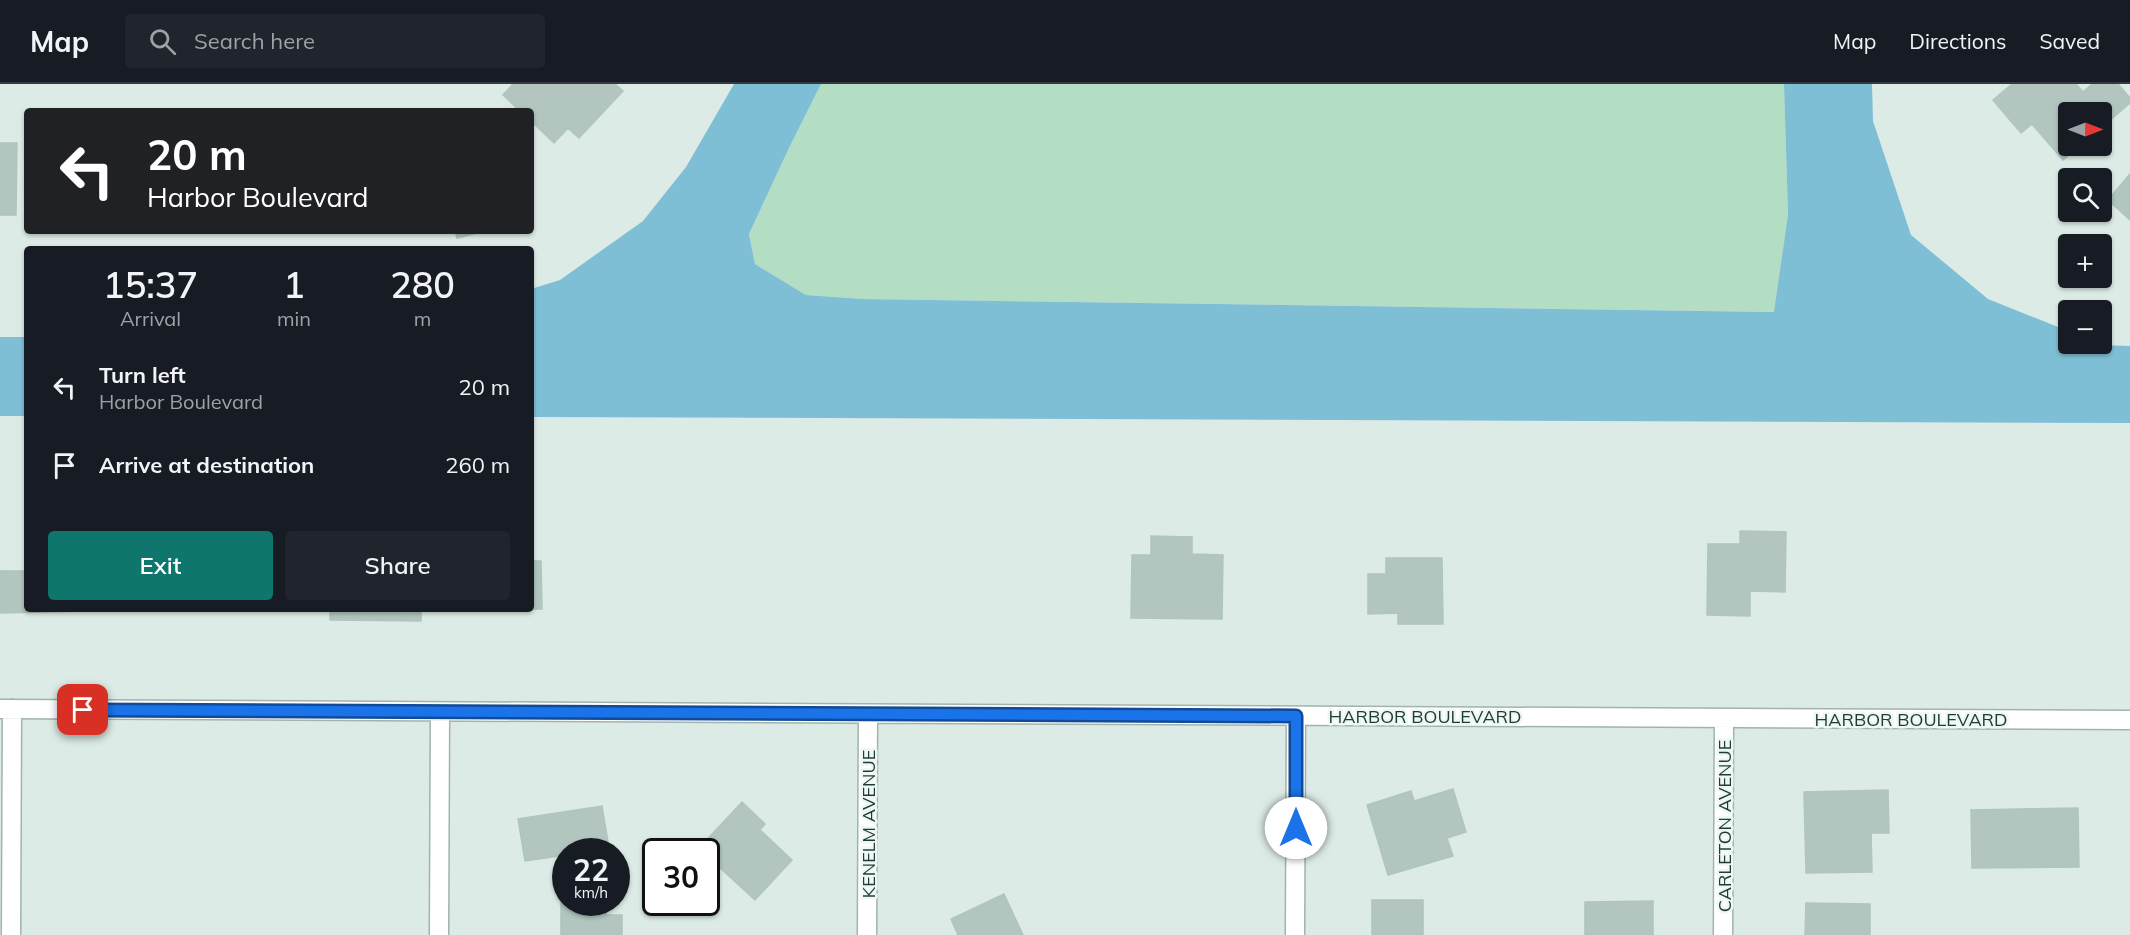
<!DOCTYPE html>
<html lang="en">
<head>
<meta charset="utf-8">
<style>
	:root { --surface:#171b24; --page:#20242c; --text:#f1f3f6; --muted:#9ea1a6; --line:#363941; --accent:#0f766e }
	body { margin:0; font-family:Mulish,sans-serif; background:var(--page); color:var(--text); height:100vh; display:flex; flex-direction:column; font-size:22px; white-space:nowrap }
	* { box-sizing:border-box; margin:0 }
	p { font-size:20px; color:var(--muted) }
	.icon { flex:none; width:33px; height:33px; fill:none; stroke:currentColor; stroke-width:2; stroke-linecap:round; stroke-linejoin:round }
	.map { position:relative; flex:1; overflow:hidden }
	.drawer { position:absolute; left:24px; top:162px; width:510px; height:366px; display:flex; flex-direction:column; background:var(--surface); border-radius:6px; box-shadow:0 2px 4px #0004 }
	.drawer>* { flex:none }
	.guide { position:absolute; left:24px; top:24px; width:510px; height:126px; border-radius:6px; box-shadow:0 2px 4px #0004; background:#202124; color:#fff; overflow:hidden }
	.needle { width:39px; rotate:90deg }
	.buttons { position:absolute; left:2058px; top:18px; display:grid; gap:12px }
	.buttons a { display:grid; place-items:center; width:54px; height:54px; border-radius:6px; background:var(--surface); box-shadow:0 2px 4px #0004; font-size:30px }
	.speed { position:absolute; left:552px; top:754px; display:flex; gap:12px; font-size:30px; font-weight:700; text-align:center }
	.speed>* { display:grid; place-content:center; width:78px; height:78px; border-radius:50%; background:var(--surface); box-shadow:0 2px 4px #0004; line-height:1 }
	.speed small { font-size:15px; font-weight:400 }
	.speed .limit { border:3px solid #111; border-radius:9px; background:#fff; color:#111 }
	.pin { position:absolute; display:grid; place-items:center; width:51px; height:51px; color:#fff; margin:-26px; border-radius:12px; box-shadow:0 3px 9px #0006 }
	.me { position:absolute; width:66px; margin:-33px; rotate:0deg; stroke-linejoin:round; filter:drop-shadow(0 0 4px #0008) }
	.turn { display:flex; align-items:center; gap:21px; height:126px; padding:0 24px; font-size:27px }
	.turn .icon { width:78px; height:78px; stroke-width:2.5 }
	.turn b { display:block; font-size:42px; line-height:51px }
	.eta { display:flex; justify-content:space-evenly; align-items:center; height:102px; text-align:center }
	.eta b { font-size:36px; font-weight:600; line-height:42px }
	.button { display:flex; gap:12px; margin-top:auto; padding:12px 24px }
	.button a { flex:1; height:69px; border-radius:6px; background:var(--accent); color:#fff; font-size:24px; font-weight:600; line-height:69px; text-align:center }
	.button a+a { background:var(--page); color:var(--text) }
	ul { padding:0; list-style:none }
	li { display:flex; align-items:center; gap:18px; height:78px; padding:0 24px }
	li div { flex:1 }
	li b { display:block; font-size:22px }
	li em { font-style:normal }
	header { display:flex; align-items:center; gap:36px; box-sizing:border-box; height:84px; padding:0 30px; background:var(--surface); border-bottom:2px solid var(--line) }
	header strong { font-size:28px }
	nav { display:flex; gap:33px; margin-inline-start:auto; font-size:21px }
	.search { width:420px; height:54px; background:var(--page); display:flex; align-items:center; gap:15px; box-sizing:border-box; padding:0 21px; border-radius:6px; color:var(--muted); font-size:22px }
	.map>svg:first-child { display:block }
	.green { fill:#b4dec4 }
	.water { fill:#7fbfd6 }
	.building { fill:#b2c6bf; stroke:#afc5be; stroke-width:1.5 }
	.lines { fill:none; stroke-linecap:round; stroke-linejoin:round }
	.minor-casing { stroke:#a0b3ae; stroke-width:21 }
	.minor { stroke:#fff; stroke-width:18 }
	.route-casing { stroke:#114b97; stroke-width:15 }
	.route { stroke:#1a73e8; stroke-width:10 }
	.labels { text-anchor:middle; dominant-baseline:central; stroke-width:5; stroke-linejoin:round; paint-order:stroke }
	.street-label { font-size:18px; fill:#1e3b37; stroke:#eef7f3 }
</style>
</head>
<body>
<header>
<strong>Map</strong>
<div class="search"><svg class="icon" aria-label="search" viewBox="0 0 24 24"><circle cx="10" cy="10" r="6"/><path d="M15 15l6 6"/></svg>Search here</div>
<nav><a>Map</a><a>Directions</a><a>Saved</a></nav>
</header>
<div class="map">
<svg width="2130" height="851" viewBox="0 0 2130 851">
	<rect width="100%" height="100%" fill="#ddebe6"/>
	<!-- green -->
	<path class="green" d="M821 0H1784L1788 131 1775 228 863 215 806 211 755 180 749 150 789 64Z"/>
	<!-- water -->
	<path class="water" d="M734 0H821L789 64 749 150 755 180 806 211 863 215 1774 228 1788 131 1784 0H1872L1873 37 1911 151 1988 215 2068 247V260L2130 262V339L531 333V205L560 196 643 137 686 83Z
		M0 253H27V332H0Z"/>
	<!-- building -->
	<path class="building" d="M513 0H615L623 7 579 54 568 44 554 59 531 37V27H520L503 11Z
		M2012 0H2076L2083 8 2092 0H2118L2130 14V19L2102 43V28H2068V62H2080L2063 76 2032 40 2021 49 1993 16Z
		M0 59H17L16 131H0Z
		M2130 90V136L2108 116Z
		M455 147H485L457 154Z
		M1740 447 1786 448 1785 508 1750 507V532L1707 531 1708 460H1740Z
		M1151 452 1192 453V470L1223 471 1222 535 1131 534 1132 471H1151Z
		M1386 474H1442L1443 540H1398V529L1368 530V490H1386Z
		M531 477H541L542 525 449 526 531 525Z
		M0 487H27V525H87V527L0 529Z
		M330 525H421V537L330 536Z
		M1453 705 1466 748 1447 754 1453 772 1388 791 1367 721 1411 707 1414 717Z
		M1888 706 1889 749H1871L1872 788 1806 789 1804 708Z
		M742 718 765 740 760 746 792 776 755 816 706 771V768L699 764Z
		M602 722 609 764 585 768H566V771L525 777 518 735Z
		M2078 724 2079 783 1972 784 1971 726Z
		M1004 810 1023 851H958L951 835Z
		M561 812H566V819H606V831H622V851H561Z
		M1372 816H1423V851H1372Z
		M1653 817V851H1585V818Z
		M1806 819 1870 820V851H1805Z"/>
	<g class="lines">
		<!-- minor casing -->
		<g class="minor-casing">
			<path id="minor" d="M0 625 2130 636
				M11 851 12 625
				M439 851 440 628
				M867 851 868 630
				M1295 851 1296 632
				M1723 851 1724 634"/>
		</g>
		<!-- minor -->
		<use href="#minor" class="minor"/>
	</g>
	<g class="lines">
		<!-- route casing -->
		<g class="route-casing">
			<path id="route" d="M83 626 1296 632V744"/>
		</g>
		<!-- route -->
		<use href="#route" class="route"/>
	</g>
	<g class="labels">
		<!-- street labels -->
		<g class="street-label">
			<text x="1425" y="632">HARBOR BOULEVARD</text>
			<text x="1911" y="635">HARBOR BOULEVARD</text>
			<text transform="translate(868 740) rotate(-90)">KENELM AVENUE</text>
			<text transform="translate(1724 742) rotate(-90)">CARLETON AVENUE</text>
		</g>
	</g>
</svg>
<div class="buttons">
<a><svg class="needle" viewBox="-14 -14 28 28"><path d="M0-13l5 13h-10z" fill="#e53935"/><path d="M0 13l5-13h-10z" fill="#9ea1a6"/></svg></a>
<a><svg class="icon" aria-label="search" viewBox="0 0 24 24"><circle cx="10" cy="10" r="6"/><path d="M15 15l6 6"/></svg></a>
<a>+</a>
<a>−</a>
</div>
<div class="speed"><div>22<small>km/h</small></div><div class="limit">30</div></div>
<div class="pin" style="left:83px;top:626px;background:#d93025"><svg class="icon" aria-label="arrive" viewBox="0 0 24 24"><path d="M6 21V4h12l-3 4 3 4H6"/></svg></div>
<svg class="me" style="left:1296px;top:744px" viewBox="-20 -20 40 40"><circle r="19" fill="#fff"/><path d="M0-13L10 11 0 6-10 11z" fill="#1a73e8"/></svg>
<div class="guide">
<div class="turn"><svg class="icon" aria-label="left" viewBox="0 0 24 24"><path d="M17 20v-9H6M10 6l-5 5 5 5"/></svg><div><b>20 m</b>Harbor Boulevard</div></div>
</div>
<section class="drawer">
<div class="eta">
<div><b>15:37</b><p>Arrival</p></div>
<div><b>1</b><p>min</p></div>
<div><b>280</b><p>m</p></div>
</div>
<ul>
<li><svg class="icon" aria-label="left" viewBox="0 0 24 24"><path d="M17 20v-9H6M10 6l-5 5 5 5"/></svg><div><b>Turn left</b><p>Harbor Boulevard</p></div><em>20 m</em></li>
<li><svg class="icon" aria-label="arrive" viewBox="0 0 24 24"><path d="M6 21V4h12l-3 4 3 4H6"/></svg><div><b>Arrive at destination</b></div><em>260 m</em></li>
</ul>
<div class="button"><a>Exit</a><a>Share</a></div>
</section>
</div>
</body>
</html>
